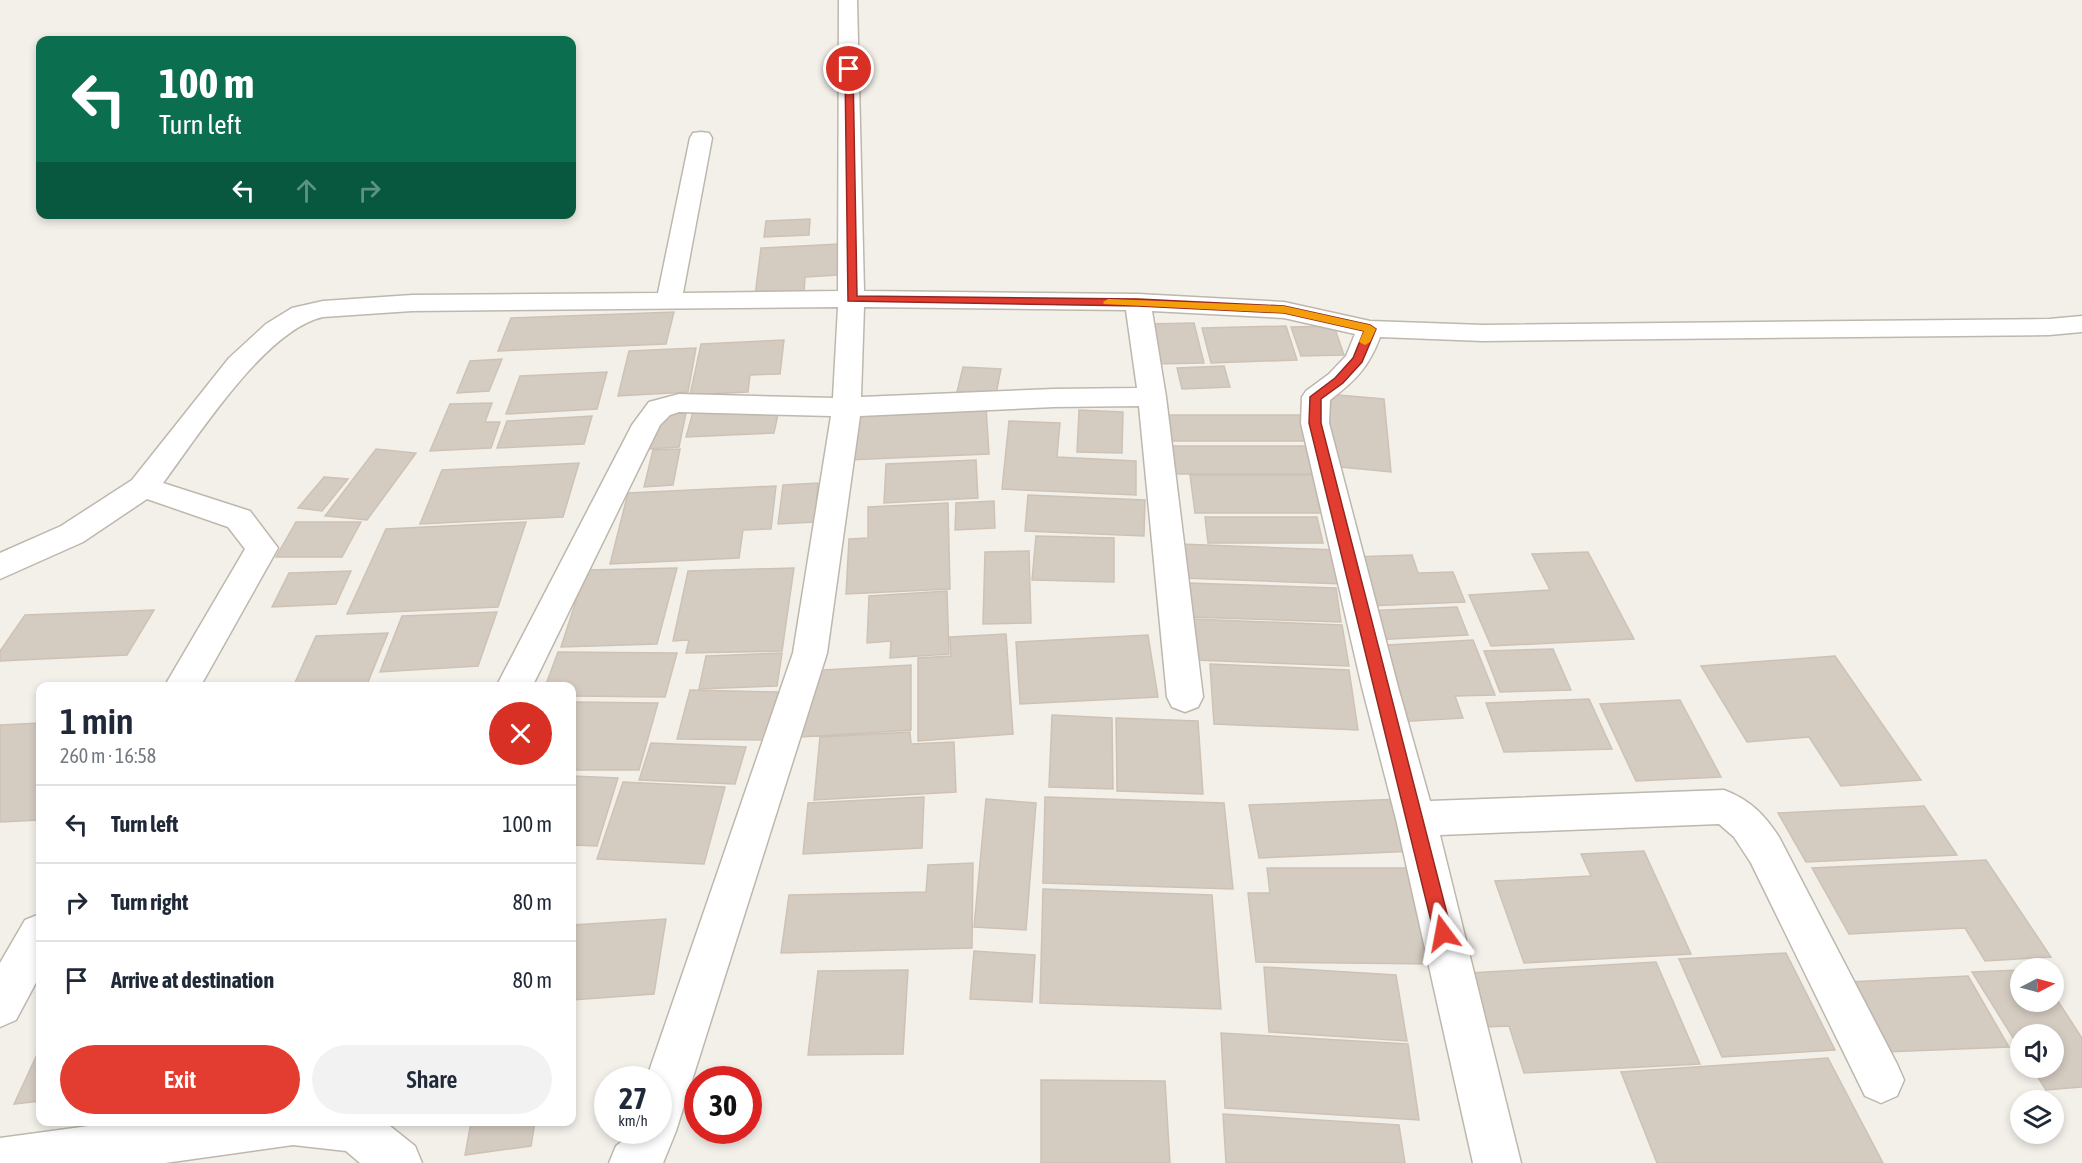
<!DOCTYPE html>
<html lang="en">
<head>
<meta charset="utf-8">
<style>
	:root { --surface:#fff; --page:#f2f2f3; --text:#1f2937; --muted:#747a83; --line:#e0e1e3; --accent:#e33d31 }
	body { margin:0; font-family:"Asap Condensed",sans-serif; background:var(--page); color:var(--text); height:100vh; display:flex; flex-direction:column; font-size:22px; white-space:nowrap }
	* { box-sizing:border-box; margin:0 }
	p { font-size:20px; color:var(--muted) }
	.icon { flex:none; width:33px; height:33px; fill:none; stroke:currentColor; stroke-width:2; stroke-linecap:round; stroke-linejoin:round }
	.map { position:relative; flex:1; overflow:hidden }
	.drawer { position:absolute; left:36px; top:682px; width:540px; height:444px; display:flex; flex-direction:column; background:var(--surface); border-radius:12px; box-shadow:0 3px 9px #0003 }
	.drawer>* { flex:none }
	.top-card { position:absolute; left:36px; top:36px; width:540px; height:183px; border-radius:12px; box-shadow:0 3px 9px #0003; background:#0b6e4f; color:#fff; overflow:hidden }
	.needle { width:39px; rotate:84deg }
	.buttons { position:absolute; left:2010px; top:958px; display:grid; gap:12px }
	.buttons a { display:grid; place-items:center; width:54px; height:54px; border-radius:50%; background:var(--surface); box-shadow:0 3px 9px #0003; font-size:30px }
	.speed { position:absolute; left:594px; top:1066px; display:flex; gap:12px; font-size:30px; font-weight:700; text-align:center }
	.speed>* { display:grid; place-content:center; width:78px; height:78px; border-radius:50%; background:var(--surface); box-shadow:0 3px 9px #0003; line-height:1 }
	.speed small { font-size:15px; font-weight:400 }
	.speed .limit { border:9px solid #d22; background:#fff; color:#111 }
	.pin { position:absolute; display:grid; place-items:center; width:51px; height:51px; color:#fff; margin:-26px; border:3px solid #fff; border-radius:50%; box-shadow:0 2px 6px #0007 }
	.me { position:absolute; width:66px; margin:-33px; rotate:347deg; stroke-linejoin:round; filter:drop-shadow(0 0 4px #0008) }
	.turn { display:flex; align-items:center; gap:21px; height:126px; padding:0 24px; font-size:27px }
	.turn .icon { width:78px; height:78px; stroke-width:2.5 }
	.turn b { display:block; font-size:42px; line-height:51px }
	.lanes { display:flex; align-items:center; height:57px; padding:0 24px; background:#0003; justify-content:center; gap:30px; direction:ltr }
	.lanes .off { opacity:.35 }
	.round { display:grid; place-items:center; flex:none; width:63px; height:63px; border-radius:32px; background:var(--page) }
	.head { display:flex; align-items:center; justify-content:space-between; height:102px; padding:0 24px }
	h1 { font-size:36px; font-weight:600; line-height:45px }
	.button { display:flex; gap:12px; margin-top:auto; padding:12px 24px }
	.button a { flex:1; height:69px; border-radius:36px; background:var(--accent); color:#fff; font-size:24px; font-weight:600; line-height:69px; text-align:center }
	.button a+a { background:var(--page); color:var(--text) }
	ul { padding:0; list-style:none }
	li { display:flex; align-items:center; gap:18px; height:78px; padding:0 24px; border-top:2px solid var(--line) }
	li div { flex:1 }
	li b { display:block; font-size:22px }
	li em { font-style:normal }
	.map>svg:first-child { display:block }
	.building { fill:#d4cbc1; stroke:#cec2b5; stroke-width:1.5 }
	.lines { fill:none; stroke-linecap:round; stroke-linejoin:round }
	.minor-casing { stroke:#beb7ad; stroke-width:3 }
	.minor { fill:#fff; fill-rule:evenodd }
	.route { fill:#e33d31; stroke:#942820; stroke-width:1.5 }
	.slow { fill:#f59e0b }
</style>
</head>
<body>
<div class="map">
<svg width="2082" height="1163" viewBox="0 0 2082 1163">
	<rect width="100%" height="100%" fill="#f3f0ea"/>
	<!-- building -->
	<path class="building" d="M810 219 809 235 764 237 766 221Z
		M839 244 838 275 805 277 804 294 755 296 761 248Z
		M674 312 666 344 498 351 511 318Z
		M1194 323 1204 363 1154 364 1147 324Z
		M1286 326 1297 360 1211 363 1202 328Z
		M1334 326 1344 355 1301 356 1291 327Z
		M784 340 780 374 750 375 748 392 690 395 701 344Z
		M696 348 688 392 618 396 629 351Z
		M502 359 489 391 457 393 470 361Z
		M1224 366 1230 387 1182 389 1177 368Z
		M963 367 1001 369 995 399 956 396Z
		M607 372 597 409 506 414 520 376Z
		M1327 394 1384 399 1391 472 1330 466Z
		M492 403 485 422H500L491 448 430 451 450 404Z
		M986 407 989 454 847 460 851 413Z
		M779 409 774 433 686 437 693 412Z
		M1079 410 1123 412 1122 453 1077 452Z
		M686 413 679 447 647 449 655 414Z
		M1162 415H1303L1309 441H1165Z
		M592 416 584 444 497 448 507 421Z
		M1009 421 1060 423 1057 457 1136 461V495L1002 489Z
		M1170 446H1307L1314 474H1173Z
		M376 449 416 453 367 520 325 516Z
		M680 449 673 485 644 487 653 450Z
		M976 460 978 498 884 503 886 464Z
		M579 463 563 517 420 524 442 470Z
		M1190 475H1315L1323 513H1195Z
		M324 477 348 479 322 511 298 508Z
		M818 483 815 522 778 524 783 485Z
		M776 486 771 529 743 530 739 558 610 564 628 493Z
		M1028 495 1145 500 1144 536 1025 531Z
		M994 501 995 528 955 530 956 503Z
		M948 503 950 589 846 594 849 539 868 538V507Z
		M1205 517H1317L1323 543H1208Z
		M296 522H361L342 557H276Z
		M526 522 498 607 347 614 386 529Z
		M1036 536 1114 538V582L1032 580Z
		M1180 544 1338 550 1343 584 1182 578Z
		M1029 551 1031 623 983 624 985 552Z
		M1588 552 1634 639 1491 646 1469 595 1550 590 1532 554Z
		M1412 555 1418 573 1453 572 1465 602 1367 606 1351 557Z
		M677 568 657 644 561 647 586 570Z
		M794 568 782 651 686 653 689 640 673 641 688 571Z
		M351 571 336 604 272 607 289 573Z
		M1188 583 1336 588 1341 622 1190 617Z
		M947 591 949 654 890 658 891 641 867 643 869 596Z
		M1457 607 1468 635 1373 640 1363 611Z
		M154 610 127 655 0 661V651L25 615Z
		M497 612 478 666 380 672 402 616Z
		M1192 619 1342 625 1349 666 1194 660Z
		M388 633 366 687H293L316 636Z
		M1006 634 1013 734 918 741V658L951 656 950 637Z
		M1148 635 1158 697 1020 704 1016 642Z
		M1473 640 1495 695 1455 696 1463 718 1395 722 1370 646Z
		M1553 649 1571 690 1500 692 1484 651Z
		M558 652 677 653 665 697 572 696V687H545Z
		M782 653 777 686 699 689 706 656Z
		M1835 656 1921 780 1841 786 1809 737 1747 742 1701 666Z
		M1210 664 1349 670 1358 730 1214 724Z
		M911 665V730L801 737 806 671Z
		M690 690 778 692 768 740 677 739Z
		M1589 699 1612 749 1504 752 1486 703Z
		M1680 700 1721 777 1636 781 1600 704Z
		M572 702 658 703 639 770H572Z
		M1052 715 1112 718 1113 789 1049 787Z
		M1116 718 1198 721 1203 794 1117 791Z
		M40 723V820L0 822V725Z
		M910 732 911 744 954 742 956 792 814 800 820 737Z
		M651 743 746 747 735 784 639 780Z
		M572 776 618 778 597 846 572 845Z
		M623 782 725 787 704 864 597 859Z
		M924 797 922 848 803 854 808 803Z
		M1045 797 1224 803 1233 889 1043 883Z
		M986 799 1036 803 1026 930 974 927Z
		M1401 799 1416 851 1259 858 1249 805Z
		M1924 806 1957 855 1806 862 1778 813Z
		M1644 851 1691 954 1524 963 1495 881 1591 876 1581 854Z
		M1986 860 2051 957 1985 961 1965 928 1849 934 1812 868Z
		M973 863 972 948 781 953 789 895 926 892 928 865Z
		M1267 868H1415L1437 964 1256 962 1248 893H1270Z
		M1043 889 1212 895 1221 1009 1040 1003Z
		M666 919 654 994 572 1000V925Z
		M974 951 1035 955 1032 1002 970 999Z
		M1786 953 1835 1050 1722 1057 1679 959Z
		M1656 962 1700 1064 1524 1073 1509 1026 1486 1027 1469 973Z
		M1264 967 1396 975 1407 1041 1269 1032Z
		M908 970 903 1054 808 1055 818 971Z
		M2020 970V1002H2054V995L2082 1038V1087L2046 1090 2032 1068H2054V1035H2020V1049L1972 972Z
		M1968 976 2009 1047 1885 1052 1849 982Z
		M1221 1033 1408 1044 1419 1120 1225 1108Z
		M40 1048V1101L14 1104Z
		M1828 1058 1883 1163H1657L1621 1072Z
		M1041 1080 1165 1081 1170 1163H1041Z
		M1223 1114 1399 1125 1405 1163H1226Z
		M471 1122H535L531 1146 465 1155Z"/>
	<g class="lines">
		<!-- minor casing -->
		<g class="minor-casing">
			<path id="minor" d="M839 0H857L864 291 1138 294 1284 302 1370 321 1483 325 2049 319 2082 316V332L2049 335 1483 341 1380 337C1369 367 1355 381 1330 400L1329 423 1398 687 1430 801 1724 790C1750 800 1764 814 1779 837L1897 1064 1904 1080 1897 1096 1881 1103 1865 1096 1751 863 1734 837 1719 824 1440 835 1521 1163H1473L1396 819 1362 687 1301 423 1302 397 1306 391 1329 374 1346 356 1355 334 1284 318 1152 311 1166 397 1203 697 1198 707 1185 712 1172 707 1167 697 1139 406 1054 407 860 416 827 653 676 1131 663 1163H609L616 1146 625 1139 628 1131H658V1080H646L793 653 831 416 679 412 670 415 660 425 532 687H496L632 425 649 402 679 394 833 398 838 307 412 311 323 317C265 330 199 435 163 483L250 511 278 548 200 687H164L245 549 228 527 147 499 83 542 0 579V553L61 526 132 480 229 358 266 324 292 308 323 301 412 295 658 293 690 138 693 133 701 132 709 133 712 138 683 293 838 291ZM864 307 1126 310 1137 388 1054 389 861 397Z
				M40 914V975L16 1020 0 1027V963L25 920Z
				M118 1122H385L415 1146 422 1163H360L346 1151 293 1145 165 1163H0V1138Z"/>
		</g>
		<!-- minor -->
		<use href="#minor" class="minor"/>
	</g>
	<!-- route -->
	<path class="route" d="M849 67 853 69 857 296 1138 299 1284 306 1370 325 1376 329 1362 362 1343 383 1321 399V423L1452 933 1449 939 1443 942 1437 939 1434 933 1309 423 1310 397 1335 378 1353 358 1364 331 1284 313 1138 306 848 301 845 69Z"/>
	<!-- slow -->
	<path class="slow" d="M1108 299 1284 306 1370 325 1376 329 1370 342 1365 345 1359 342 1364 331 1284 313 1104 304 1103 302Z"/>
</svg>
<div class="buttons">
<a><svg class="needle" viewBox="-14 -14 28 28"><path d="M0-13l5 13h-10z" fill="#e53935"/><path d="M0 13l5-13h-10z" fill="#747a83"/></svg></a>
<a><svg class="icon" aria-label="sound" viewBox="0 0 24 24"><path d="M4 9h4l5-4v14l-5-4H4zM17 9q2 3 0 6"/></svg></a>
<a><svg class="icon" aria-label="layers" viewBox="0 0 24 24"><path d="M12 4l9 5-9 5-9-5zM3 14l9 5 9-5"/></svg></a>
</div>
<div class="speed"><div>27<small>km/h</small></div><div class="limit">30</div></div>
<div class="pin" style="left:849px;top:69px;background:#d93025"><svg class="icon" aria-label="arrive" viewBox="0 0 24 24"><path d="M6 21V4h12l-3 4 3 4H6"/></svg></div>
<svg class="me" style="left:1443px;top:933px" viewBox="-20 -20 40 40"><path d="M0-17L14 15 0 8-14 15z" fill="#e33d31" stroke="#fff" stroke-width="4"/></svg>
<div class="top-card">
<div class="turn"><svg class="icon" aria-label="left" viewBox="0 0 24 24"><path d="M17 20v-9H6M10 6l-5 5 5 5"/></svg><div><b>100 m</b>Turn left</div></div>
<div class="lanes"><svg class="icon" aria-label="left" viewBox="0 0 24 24"><path d="M17 20v-9H6M10 6l-5 5 5 5"/></svg><svg class="icon off" aria-label="ahead" viewBox="0 0 24 24"><path d="M12 20V5M6 11l6-6 6 6"/></svg><svg class="icon off" aria-label="right" viewBox="0 0 24 24"><path d="M7 20v-9h11M14 6l5 5-5 5"/></svg></div>
</div>
<section class="drawer">
<div class="head"><div><h1>1 min</h1><p>260 m · 16:58</p></div><a class="round" style="background:#d93025;color:#fff"><svg class="icon" aria-label="close" viewBox="0 0 24 24"><path d="M6 6l12 12M18 6L6 18"/></svg></a></div>
<ul>
<li><svg class="icon" aria-label="left" viewBox="0 0 24 24"><path d="M17 20v-9H6M10 6l-5 5 5 5"/></svg><div><b>Turn left</b></div><em>100 m</em></li>
<li><svg class="icon" aria-label="right" viewBox="0 0 24 24"><path d="M7 20v-9h11M14 6l5 5-5 5"/></svg><div><b>Turn right</b></div><em>80 m</em></li>
<li><svg class="icon" aria-label="arrive" viewBox="0 0 24 24"><path d="M6 21V4h12l-3 4 3 4H6"/></svg><div><b>Arrive at destination</b></div><em>80 m</em></li>
</ul>
<div class="button"><a>Exit</a><a>Share</a></div>
</section>
</div>
</body>
</html>
